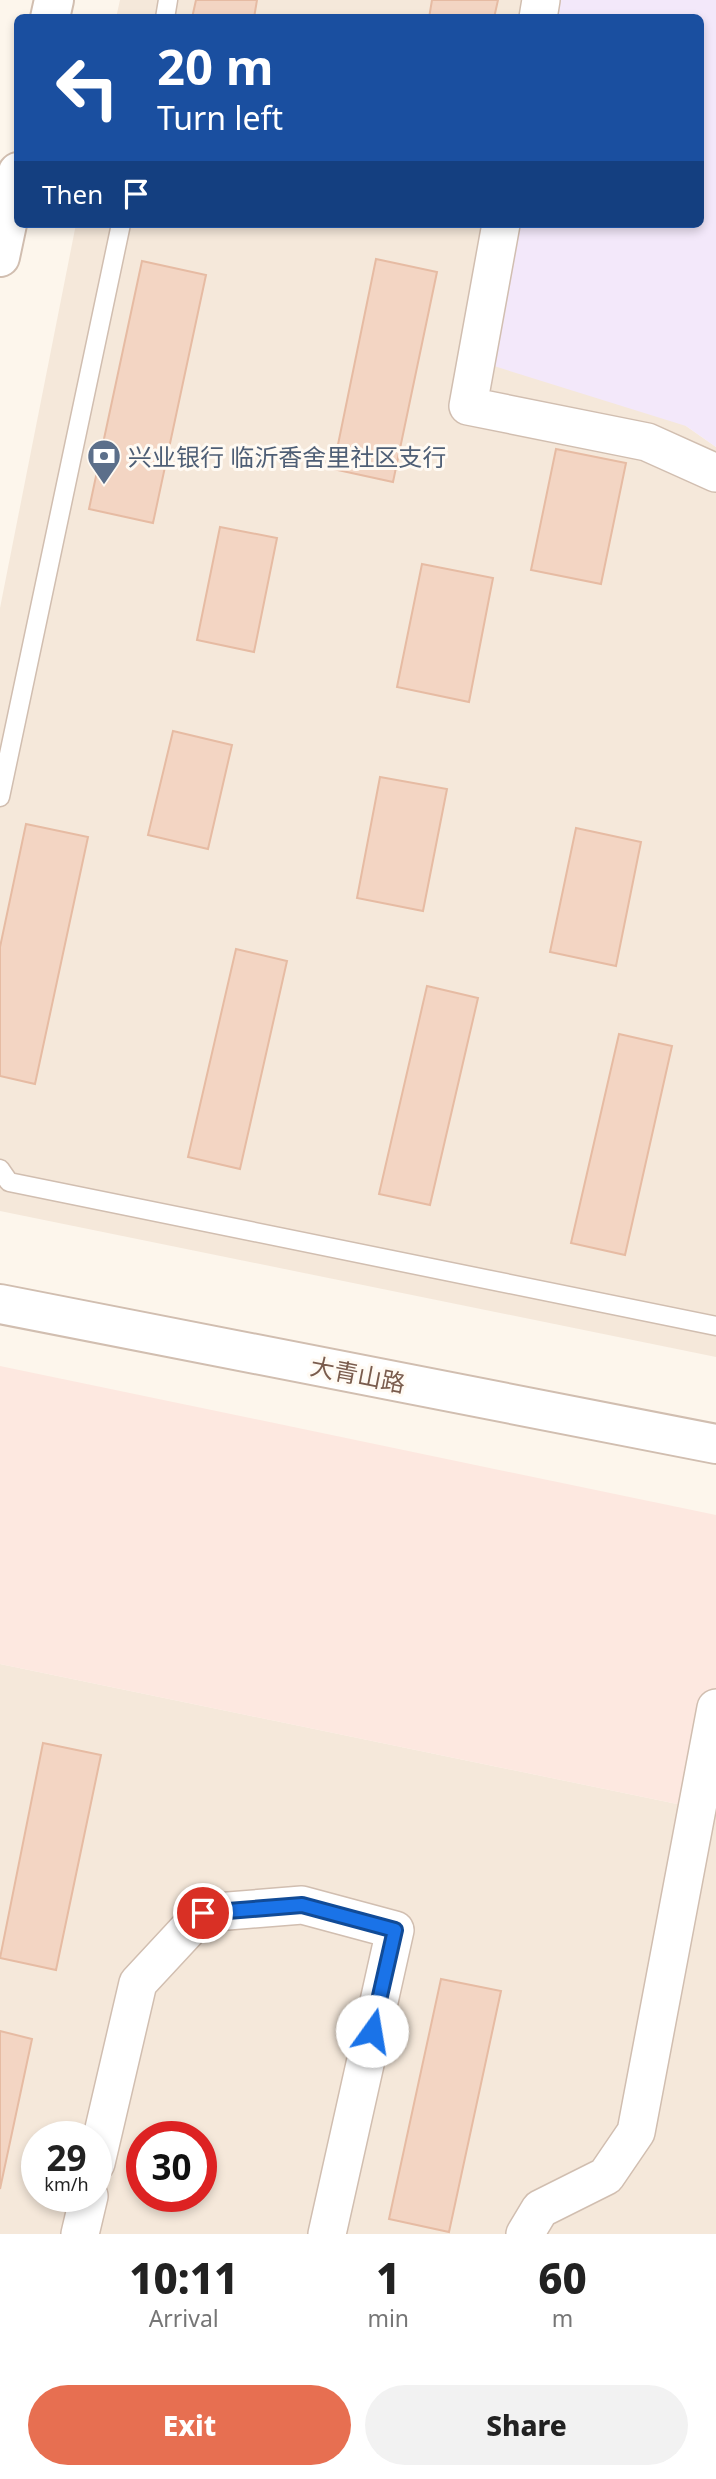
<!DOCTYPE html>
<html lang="en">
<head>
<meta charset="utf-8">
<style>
	:root { --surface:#fff; --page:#f2f2f2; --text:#222; --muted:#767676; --accent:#e76f51 }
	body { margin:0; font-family:"Noto Sans","Noto Sans SC",sans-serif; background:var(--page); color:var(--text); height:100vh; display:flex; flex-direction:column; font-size:26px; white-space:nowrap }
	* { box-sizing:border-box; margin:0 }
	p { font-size:23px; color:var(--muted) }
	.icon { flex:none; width:38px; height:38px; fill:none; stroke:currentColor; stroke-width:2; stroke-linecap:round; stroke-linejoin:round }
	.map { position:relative; height:2234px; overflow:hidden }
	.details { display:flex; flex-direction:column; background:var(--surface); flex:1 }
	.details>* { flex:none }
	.banner { position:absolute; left:14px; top:14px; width:690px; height:214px; border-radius:10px; box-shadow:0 4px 10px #0003; background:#1a4fa0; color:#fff; overflow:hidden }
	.speed { position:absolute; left:21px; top:2121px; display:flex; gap:14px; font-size:35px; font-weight:700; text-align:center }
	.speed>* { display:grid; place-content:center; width:91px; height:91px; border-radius:50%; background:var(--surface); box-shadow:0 4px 10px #0003; line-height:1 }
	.speed small { font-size:18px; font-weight:400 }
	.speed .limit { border:10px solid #d22; background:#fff; color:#111 }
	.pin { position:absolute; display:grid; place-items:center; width:60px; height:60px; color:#fff; margin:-30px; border:4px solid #fff; border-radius:50%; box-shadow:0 2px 7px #0007 }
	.me { position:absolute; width:77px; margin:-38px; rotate:13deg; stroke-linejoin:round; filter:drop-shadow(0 0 5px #0008) }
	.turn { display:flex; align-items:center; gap:24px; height:147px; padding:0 28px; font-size:32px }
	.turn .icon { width:91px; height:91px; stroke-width:2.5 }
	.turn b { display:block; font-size:49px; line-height:60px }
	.then { display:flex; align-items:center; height:66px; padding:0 28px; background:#0003; gap:14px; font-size:26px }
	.eta { display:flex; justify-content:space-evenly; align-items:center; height:119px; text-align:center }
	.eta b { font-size:42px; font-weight:800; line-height:49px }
	.primary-button { display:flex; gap:14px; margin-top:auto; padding:14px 28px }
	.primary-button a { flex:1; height:80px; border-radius:42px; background:var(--accent); color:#fff; font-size:28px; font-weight:800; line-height:80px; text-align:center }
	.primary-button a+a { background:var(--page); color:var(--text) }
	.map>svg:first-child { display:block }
	.residential { fill:#f5e8da; fill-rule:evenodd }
	.commercial { fill:#fde8e0 }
	.education { fill:#f3e8fa }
	.building { fill:#f3d5c3; stroke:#e6bba3; stroke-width:2 }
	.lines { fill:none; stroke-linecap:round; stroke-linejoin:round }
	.service-casing { stroke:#d1beb0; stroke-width:21 }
	.minor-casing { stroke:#d1beb0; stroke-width:40 }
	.tertiary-casing { stroke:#d1beb0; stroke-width:42 }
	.service { stroke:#fff; stroke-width:18 }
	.minor { stroke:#fff; stroke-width:37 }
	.tertiary { stroke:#fff; stroke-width:38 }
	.route-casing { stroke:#114b97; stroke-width:18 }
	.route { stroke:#1a73e8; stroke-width:12 }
	.labels { text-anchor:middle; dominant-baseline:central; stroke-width:6; stroke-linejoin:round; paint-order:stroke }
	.service-label { font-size:24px; fill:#4e5e75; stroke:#fffaf3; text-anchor:start }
	.street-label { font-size:24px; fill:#7a5c4d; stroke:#fffaf3 }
</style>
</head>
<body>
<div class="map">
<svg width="716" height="2234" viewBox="0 0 716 2234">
	<rect width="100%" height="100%" fill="#fdf6ec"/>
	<!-- residential -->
	<path class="residential" d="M120 0H557L554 18H116Z
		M76 224H518L686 426 716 447V1357L0 1211V608Z
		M0 1664 716 1812V2234H0ZM37 2137H96V2196H37ZM142 2137H201V2196H142Z"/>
	<!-- commercial -->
	<path class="commercial" d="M0 1366 716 1515V1812L0 1664Z"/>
	<!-- education -->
	<path class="education" d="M557 0H716V447L686 426 494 366 518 224H700V18L554 17Z"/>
	<!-- building -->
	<path class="building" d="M196 0H257L254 18H192Z
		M432 0H498L494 18H429Z
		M376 259 437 272 393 482 333 469Z
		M142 261 206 275 153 523 89 509Z
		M556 449 626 463 601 584 531 570Z
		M220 527 277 538 254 652 197 640Z
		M422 564 493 578 469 702 397 687Z
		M173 731 232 745 208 849 148 835Z
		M380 777 447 789 423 911 357 898Z
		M26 824 88 837 35 1084 0 1076V947Z
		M576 828 641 842 616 966 550 952Z
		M236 949 287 961 240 1169 188 1157Z
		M427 986 478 998 430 1205 379 1194Z
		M619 1034 672 1046 625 1255 571 1243Z
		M43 1743 101 1755 56 1970 0 1958Z
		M441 1979 501 1991 449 2232 389 2219Z
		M0 2031 32 2039 0 2189Z"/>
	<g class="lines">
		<!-- service casing -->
		<g class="service-casing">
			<path id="service" d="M165 18 168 0
				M0 797 121 224
				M0 1169 9 1182 716 1326"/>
		</g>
		<!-- minor casing -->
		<g class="minor-casing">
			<path id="minor" d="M538 18 541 0
				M501 224 468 406 647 442 716 473
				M96 2163 138 1983 203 1913 302 1905 395 1930 327 2234
				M80 2234 89 2196
				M525 2234 540 2209 606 2176 636 2132 716 1708"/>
		</g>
		<!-- tertiary casing -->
		<g class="tertiary-casing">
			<path id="tertiary" d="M50 18 54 0
				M0 257 18 172
				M0 1304 716 1444"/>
		</g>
		<!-- service -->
		<use href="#service" class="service"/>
		<!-- minor -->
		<use href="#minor" class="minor"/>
		<!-- tertiary -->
		<use href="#tertiary" class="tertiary"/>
	</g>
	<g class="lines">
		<!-- route casing -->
		<g class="route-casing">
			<path id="route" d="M203 1913 302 1905 395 1930 372 2031"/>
		</g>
		<!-- route -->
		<use href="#route" class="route"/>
	</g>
	<!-- icons -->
	<defs>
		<g id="bank-pin" transform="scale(1.75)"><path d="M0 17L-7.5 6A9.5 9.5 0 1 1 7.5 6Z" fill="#5c6f8a" stroke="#fffaf3"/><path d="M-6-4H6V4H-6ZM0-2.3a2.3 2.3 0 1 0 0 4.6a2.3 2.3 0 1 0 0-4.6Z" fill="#fff"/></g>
	</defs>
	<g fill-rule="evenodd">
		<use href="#bank-pin" x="104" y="456"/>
	</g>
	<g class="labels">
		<!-- service labels -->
		<g class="service-label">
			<text x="128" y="456">兴业银行 临沂香舍里社区支行</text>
		</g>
		<!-- street labels -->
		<g class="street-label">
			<text transform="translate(358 1374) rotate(11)">大青山路</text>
		</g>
	</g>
</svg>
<div class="speed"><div>29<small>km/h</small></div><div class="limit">30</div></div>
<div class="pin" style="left:203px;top:1913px;background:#d93025"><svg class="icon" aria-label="arrive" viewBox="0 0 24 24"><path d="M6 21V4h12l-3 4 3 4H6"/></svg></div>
<svg class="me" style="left:372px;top:2031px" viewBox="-20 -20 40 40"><circle r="19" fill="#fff"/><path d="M0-13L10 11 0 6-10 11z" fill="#1a73e8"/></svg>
<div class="banner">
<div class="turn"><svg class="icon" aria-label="left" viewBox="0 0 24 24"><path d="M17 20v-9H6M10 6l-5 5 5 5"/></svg><div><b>20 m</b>Turn left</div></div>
<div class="then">Then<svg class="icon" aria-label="arrive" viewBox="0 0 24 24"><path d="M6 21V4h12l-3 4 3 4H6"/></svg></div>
</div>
</div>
<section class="details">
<div class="eta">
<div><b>10:11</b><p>Arrival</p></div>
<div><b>1</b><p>min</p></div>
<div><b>60</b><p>m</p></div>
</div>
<div class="primary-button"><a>Exit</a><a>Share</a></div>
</section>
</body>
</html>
